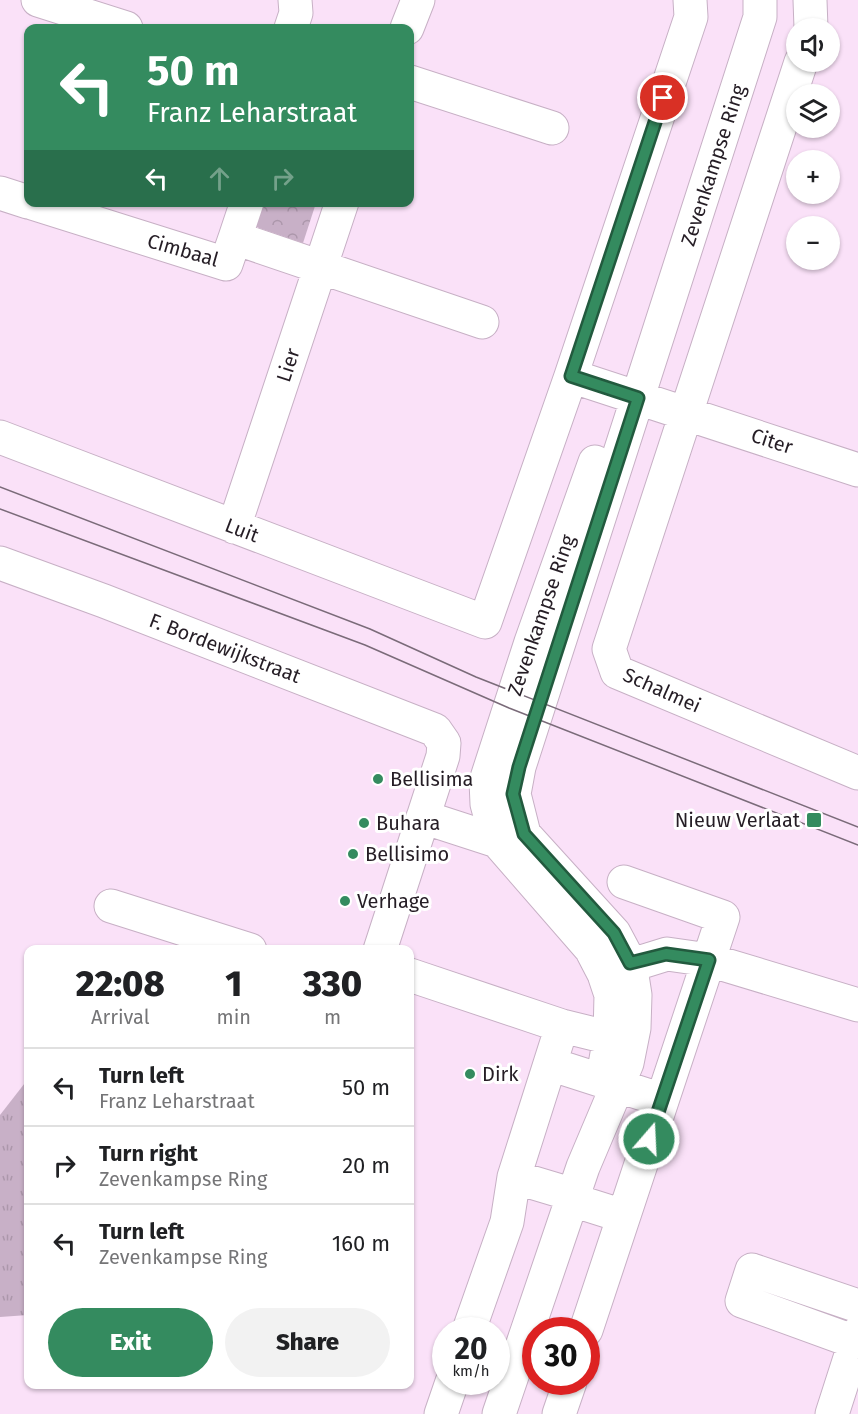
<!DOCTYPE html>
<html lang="en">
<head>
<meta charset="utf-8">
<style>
	:root { --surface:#fff; --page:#f2f2f2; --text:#202124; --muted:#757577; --line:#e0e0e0; --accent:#348b5f }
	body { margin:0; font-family:"Fira Sans",sans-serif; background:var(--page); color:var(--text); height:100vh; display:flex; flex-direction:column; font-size:22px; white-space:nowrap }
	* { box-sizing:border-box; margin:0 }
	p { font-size:20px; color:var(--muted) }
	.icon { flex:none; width:33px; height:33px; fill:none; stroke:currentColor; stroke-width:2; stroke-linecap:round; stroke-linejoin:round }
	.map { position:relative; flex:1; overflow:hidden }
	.sheet { position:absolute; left:24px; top:945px; width:390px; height:444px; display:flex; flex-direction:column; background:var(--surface); border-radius:12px; box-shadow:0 2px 4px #0004 }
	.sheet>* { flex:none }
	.guide { position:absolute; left:24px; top:24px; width:390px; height:183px; border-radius:12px; box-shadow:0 2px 4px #0004; background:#348b5f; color:#fff; overflow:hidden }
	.buttons { position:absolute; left:786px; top:18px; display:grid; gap:12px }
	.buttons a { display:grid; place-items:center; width:54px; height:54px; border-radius:50%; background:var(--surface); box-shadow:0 2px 4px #0004; font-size:30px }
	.speed { position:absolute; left:432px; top:1317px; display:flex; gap:12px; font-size:30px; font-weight:700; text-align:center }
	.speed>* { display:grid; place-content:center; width:78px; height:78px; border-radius:50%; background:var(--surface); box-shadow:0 2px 4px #0004; line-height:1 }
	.speed small { font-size:15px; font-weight:400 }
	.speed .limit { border:9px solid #d22; background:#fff; color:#111 }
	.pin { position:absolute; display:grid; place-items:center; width:51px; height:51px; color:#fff; margin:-26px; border:3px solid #fff; border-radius:50%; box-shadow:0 2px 6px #0007 }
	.me { position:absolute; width:66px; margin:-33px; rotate:19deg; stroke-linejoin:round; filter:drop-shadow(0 0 4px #0008) }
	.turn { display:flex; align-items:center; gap:21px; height:126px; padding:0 24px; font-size:27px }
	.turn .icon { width:78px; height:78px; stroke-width:2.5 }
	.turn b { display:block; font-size:42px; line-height:51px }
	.lanes { display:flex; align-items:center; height:57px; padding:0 24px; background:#0003; justify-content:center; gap:30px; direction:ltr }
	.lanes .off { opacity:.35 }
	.eta { display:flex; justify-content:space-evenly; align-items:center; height:102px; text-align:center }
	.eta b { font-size:36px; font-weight:800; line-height:42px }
	.primary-button { display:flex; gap:12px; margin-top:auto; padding:12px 24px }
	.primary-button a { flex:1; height:69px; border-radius:36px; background:var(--accent); color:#fff; font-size:24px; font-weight:800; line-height:69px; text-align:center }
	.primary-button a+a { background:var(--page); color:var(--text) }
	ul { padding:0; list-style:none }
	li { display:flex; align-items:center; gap:18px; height:78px; padding:0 24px; border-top:2px solid var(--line) }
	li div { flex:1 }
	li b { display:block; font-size:22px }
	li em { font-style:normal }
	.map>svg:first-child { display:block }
	.grass { fill:url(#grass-tufts) }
	.park { fill:url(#park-crowns) }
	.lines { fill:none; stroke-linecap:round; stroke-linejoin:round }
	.minor-casing { stroke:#c7b0c5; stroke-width:35 }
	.minor { stroke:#fff; stroke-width:33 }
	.tram { stroke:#7a6b79; stroke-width:1.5 }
	.route-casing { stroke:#225a3e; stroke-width:15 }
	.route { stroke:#348b5f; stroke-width:10 }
	.poi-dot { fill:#348b5f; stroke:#fff; stroke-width:2 }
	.labels { text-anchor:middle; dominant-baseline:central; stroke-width:6; stroke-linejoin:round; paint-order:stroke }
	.street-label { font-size:20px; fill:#251d25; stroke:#fff }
	.poi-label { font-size:20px; fill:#251d25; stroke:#fff; text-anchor:start }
</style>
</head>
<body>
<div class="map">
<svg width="858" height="1414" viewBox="0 0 858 1414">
	<defs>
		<pattern id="grass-tufts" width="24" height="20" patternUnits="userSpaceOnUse" patternTransform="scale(1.5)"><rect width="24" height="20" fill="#c8b0c7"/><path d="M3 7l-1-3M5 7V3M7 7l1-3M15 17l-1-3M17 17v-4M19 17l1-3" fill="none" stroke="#ac97ab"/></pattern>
		<pattern id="park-crowns" width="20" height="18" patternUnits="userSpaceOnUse" patternTransform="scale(1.5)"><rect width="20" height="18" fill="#c8b0c7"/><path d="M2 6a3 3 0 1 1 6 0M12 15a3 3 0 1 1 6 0" fill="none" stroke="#ac97ab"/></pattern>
	</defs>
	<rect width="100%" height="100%" fill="#fae1f8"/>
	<!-- grass -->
	<path class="grass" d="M28 1079V1315L0 1317V1115Z"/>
	<!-- park -->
	<path class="park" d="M261 203H316L303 243 253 226Z"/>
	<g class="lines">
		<!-- minor casing -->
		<g class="minor-casing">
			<path id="minor" d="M38 0 126 28
				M810 0 811 28
				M291 28 296 13 295 0
				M407 28 418 0
				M801 62 609 649 617 672 858 773
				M410 82 552 128
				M0 193 28 202
				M29 202 226 264 235 238 482 322
				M235 238 247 202
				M571 376 858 470
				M0 437 485 622 571 376 691 17 690 0
				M595 462 531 642 486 781 487 804 497 841 591 949 604 974 611 995 610 1036 604 1071
				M234 527 342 202
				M0 563 104 601 435 730 444 743 443 756 380 950
				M423 817 497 841
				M111 906 250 950
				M609 972 667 954 709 960 858 1005
				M410 975 562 1026 631 1043
				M550 1064 662 1100
				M514 1177 574 1195 585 1204 623 1216
				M469 1330 507 1222 514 1177 562 1026
				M586 1330 723 917 624 882
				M855 1342 742 1301 752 1270 858 1306
				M441 1414 452 1382
				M499 1414 583 1167 627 1063 634 1028 635 995 630 963 614 933 524 834 514 794 519 767 760 17V0
				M559 1414 570 1382
				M832 1414 858 1333"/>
		</g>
		<!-- minor -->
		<use href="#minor" class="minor"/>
		<!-- tram -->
		<path class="tram" d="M0 487 370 629 476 677 858 827
			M0 509 365 645 509 708 858 845"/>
	</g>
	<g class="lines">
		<!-- route casing -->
		<g class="route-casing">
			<path id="route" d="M649 1139 709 960 666 954 630 963 614 933 524 834 513 794 519 767 638 398 571 376 663 98"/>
		</g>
		<!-- route -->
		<use href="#route" class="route"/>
	</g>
	<!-- markers -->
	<g class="poi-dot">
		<circle cx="378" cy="779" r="6"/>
		<rect x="806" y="812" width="16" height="16" rx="3"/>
		<circle cx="364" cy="823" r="6"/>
		<circle cx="353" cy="854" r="6"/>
		<circle cx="345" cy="901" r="6"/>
		<circle cx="470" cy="1074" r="6"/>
	</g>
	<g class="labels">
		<!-- street labels -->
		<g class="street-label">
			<text transform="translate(713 165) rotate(-72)">Zevenkampse Ring</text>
			<text transform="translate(183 250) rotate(16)">Cimbaal</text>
			<text transform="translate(288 365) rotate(-72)">Lier</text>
			<text transform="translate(772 441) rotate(18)">Citer</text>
			<text transform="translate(242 530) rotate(21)">Luit</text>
			<text transform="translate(541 615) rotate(-71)">Zevenkampse Ring</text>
			<text transform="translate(225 648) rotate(21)">F. Bordewijkstraat</text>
			<text transform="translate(662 690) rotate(24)">Schalmei</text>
		</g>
		<!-- poi labels -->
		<g class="poi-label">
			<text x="390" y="779">Bellisima</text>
			<text x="800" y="820" text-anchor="end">Nieuw Verlaat</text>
			<text x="376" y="823">Buhara</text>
			<text x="365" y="854">Bellisimo</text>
			<text x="357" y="901">Verhage</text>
			<text x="482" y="1074">Dirk</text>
		</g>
	</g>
</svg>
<div class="buttons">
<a><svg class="icon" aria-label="sound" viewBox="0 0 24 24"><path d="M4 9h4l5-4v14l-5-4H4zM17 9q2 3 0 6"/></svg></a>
<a><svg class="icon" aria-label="layers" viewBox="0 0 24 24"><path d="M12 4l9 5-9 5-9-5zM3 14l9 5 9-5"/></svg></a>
<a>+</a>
<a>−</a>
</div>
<div class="speed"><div>20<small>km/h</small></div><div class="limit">30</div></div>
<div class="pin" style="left:663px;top:98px;background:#d93025"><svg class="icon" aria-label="arrive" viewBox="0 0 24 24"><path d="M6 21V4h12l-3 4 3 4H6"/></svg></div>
<svg class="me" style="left:649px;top:1139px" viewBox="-20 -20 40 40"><circle r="17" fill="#348b5f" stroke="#fff" stroke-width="3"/><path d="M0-11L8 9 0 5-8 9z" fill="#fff"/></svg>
<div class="guide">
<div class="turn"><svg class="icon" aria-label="left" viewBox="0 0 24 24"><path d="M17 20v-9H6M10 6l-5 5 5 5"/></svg><div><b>50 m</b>Franz Leharstraat</div></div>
<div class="lanes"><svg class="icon" aria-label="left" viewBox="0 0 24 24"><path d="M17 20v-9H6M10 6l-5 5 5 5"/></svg><svg class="icon off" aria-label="ahead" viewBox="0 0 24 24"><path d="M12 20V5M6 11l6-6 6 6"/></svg><svg class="icon off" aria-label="right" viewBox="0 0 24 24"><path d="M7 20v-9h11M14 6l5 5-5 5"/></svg></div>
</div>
<section class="sheet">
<div class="eta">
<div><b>22:08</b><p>Arrival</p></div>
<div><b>1</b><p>min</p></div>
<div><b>330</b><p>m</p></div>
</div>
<ul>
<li><svg class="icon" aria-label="left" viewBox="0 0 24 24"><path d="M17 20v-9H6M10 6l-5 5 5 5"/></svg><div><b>Turn left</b><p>Franz Leharstraat</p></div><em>50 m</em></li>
<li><svg class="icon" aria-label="right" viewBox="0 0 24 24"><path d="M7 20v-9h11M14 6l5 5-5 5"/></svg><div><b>Turn right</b><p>Zevenkampse Ring</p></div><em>20 m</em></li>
<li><svg class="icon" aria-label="left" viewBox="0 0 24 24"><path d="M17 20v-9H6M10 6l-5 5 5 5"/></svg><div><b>Turn left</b><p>Zevenkampse Ring</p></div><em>160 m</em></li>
</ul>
<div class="primary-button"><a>Exit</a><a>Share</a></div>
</section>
</div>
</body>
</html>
